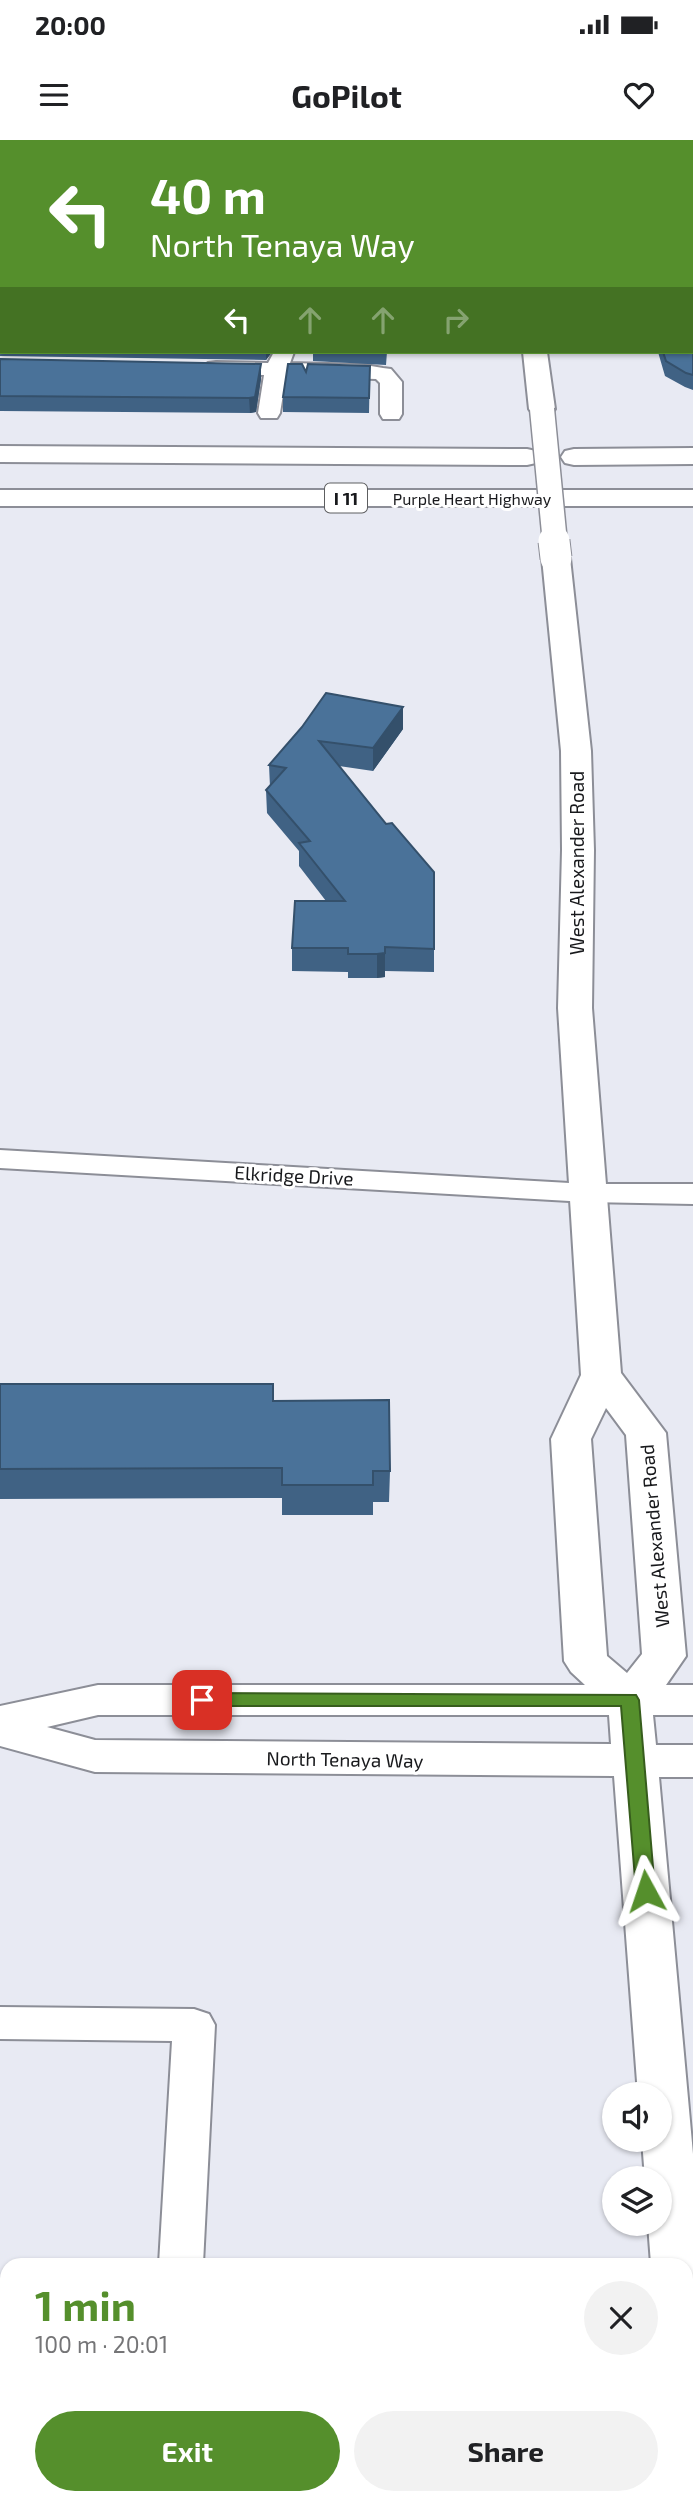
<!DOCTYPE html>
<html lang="en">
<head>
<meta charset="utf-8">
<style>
	:root { --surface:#fff; --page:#f2f2f2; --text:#202124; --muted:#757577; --accent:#558f2c }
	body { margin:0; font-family:"Exo 2",sans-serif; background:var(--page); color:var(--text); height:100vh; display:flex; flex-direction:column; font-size:26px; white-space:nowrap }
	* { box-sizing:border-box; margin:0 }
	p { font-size:23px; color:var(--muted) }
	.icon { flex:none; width:38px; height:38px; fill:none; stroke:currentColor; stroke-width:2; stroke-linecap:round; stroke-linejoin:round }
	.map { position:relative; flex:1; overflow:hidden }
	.details { position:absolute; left:0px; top:2118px; width:693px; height:247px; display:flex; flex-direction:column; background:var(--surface); border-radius:21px 21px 0 0; box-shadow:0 2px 5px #0004 }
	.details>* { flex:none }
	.hud { position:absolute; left:0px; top:0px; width:693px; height:214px; box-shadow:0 2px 5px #0004; background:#558f2c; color:#fff; overflow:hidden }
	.buttons { position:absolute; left:602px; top:1942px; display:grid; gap:14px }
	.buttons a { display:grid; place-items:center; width:70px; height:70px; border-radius:50%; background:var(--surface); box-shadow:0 2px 5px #0004; font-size:35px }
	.pin { position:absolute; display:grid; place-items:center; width:60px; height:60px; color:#fff; margin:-30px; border-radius:14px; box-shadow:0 4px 10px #0006 }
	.me { position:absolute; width:77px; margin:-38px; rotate:355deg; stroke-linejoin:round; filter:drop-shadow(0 0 5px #0008) }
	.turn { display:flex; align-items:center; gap:24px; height:147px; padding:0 35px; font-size:32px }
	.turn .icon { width:91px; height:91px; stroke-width:2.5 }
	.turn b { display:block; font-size:49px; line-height:60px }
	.lanes { display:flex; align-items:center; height:66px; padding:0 35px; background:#0003; justify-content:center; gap:35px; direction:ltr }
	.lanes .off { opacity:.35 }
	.round { display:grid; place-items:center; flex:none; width:74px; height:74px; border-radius:37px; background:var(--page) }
	.summary { display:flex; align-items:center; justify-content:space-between; height:119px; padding:0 35px }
	h1 { font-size:42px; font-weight:700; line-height:52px; color:var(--accent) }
	.action { display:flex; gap:14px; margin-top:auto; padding:14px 35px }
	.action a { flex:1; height:80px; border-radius:42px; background:var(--accent); color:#fff; font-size:28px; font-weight:700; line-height:80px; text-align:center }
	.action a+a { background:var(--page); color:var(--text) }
	.status { display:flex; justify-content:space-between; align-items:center; height:49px; padding:0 35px; background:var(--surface); direction:ltr }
	.status svg { height:19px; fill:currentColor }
	header { display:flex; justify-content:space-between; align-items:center; height:91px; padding:0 35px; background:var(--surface); font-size:32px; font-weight:700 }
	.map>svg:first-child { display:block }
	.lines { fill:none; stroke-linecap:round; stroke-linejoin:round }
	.street-casing { stroke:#8c8e97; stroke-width:4 }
	.secondary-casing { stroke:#8c8e97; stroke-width:4 }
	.highway-casing { stroke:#8c8e97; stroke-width:4 }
	.street { fill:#fff; fill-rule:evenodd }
	.secondary { fill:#fff; fill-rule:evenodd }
	.highway { fill:#fff; fill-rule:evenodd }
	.secondary-bridge-far1-casing { stroke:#8c8e97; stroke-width:27; stroke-linecap:butt }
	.secondary-bridge-casing { stroke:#8c8e97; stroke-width:33; stroke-linecap:butt }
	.secondary-bridge-far1 { stroke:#fff; stroke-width:24 }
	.secondary-bridge { stroke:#fff; stroke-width:31 }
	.wall { fill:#406284 }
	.shaded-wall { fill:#34506b }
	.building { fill:#4a7299; stroke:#34506b; stroke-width:2 }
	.route { fill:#558f2c; stroke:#375d1d; stroke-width:2 }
	.labels { text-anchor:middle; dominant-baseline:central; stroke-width:6; stroke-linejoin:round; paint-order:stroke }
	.far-street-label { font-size:16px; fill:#18191c; stroke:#fff }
	.shield { fill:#fff; stroke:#5d5e60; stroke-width:2 }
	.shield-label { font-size:18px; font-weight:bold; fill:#18191c }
	.street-label { font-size:19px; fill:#18191c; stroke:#fff }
</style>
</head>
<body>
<div class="status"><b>20:00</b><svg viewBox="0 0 49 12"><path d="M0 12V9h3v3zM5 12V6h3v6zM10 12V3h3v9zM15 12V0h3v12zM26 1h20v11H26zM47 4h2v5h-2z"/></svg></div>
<header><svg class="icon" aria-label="menu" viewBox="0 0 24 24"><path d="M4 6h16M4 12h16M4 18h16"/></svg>GoPilot<svg class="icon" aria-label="heart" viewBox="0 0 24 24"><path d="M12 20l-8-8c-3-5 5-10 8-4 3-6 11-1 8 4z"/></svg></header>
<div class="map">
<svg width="693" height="2364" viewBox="0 0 693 2364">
	<rect width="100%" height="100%" fill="#e8eaf3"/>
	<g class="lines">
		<!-- street casing -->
		<g class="street-casing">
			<path id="street" d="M191 0H209L190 2Z
				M0 11H2V23H0Z
				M0 110H2V122H0Z
				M274 212H294L290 223 365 225 383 228 391 229 402 242V274L399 279H383L380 274V243L376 239 286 236 280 273 277 278H261L258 273 264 235 216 234 208 233 205 228 208 223 216 222 268 223Z
				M0 1010 587 1044H693V1064L587 1062 0 1028Z
				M0 1867 194 1869 209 1874 215 1885 203 2124H159L172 1901 0 1899Z
				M0 2209H7V2249H0Z
				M145 2357H193L192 2364H144Z"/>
		</g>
		<!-- secondary casing -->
		<g class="secondary-casing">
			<path id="secondary" d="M489 0H511L512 2H490Z
				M523 212H547L555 269 551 274 542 277 533 274 529 269Z
				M556 410 566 412 570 418 591 611 594 710 592 868 621 1233 666 1293 686 1516 666 1545H693V1575H653L656 1605H693V1637H659L693 2014V2140L686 2142V2124H651L648 2084H660V2039H645L642 2000H660V1955H638L614 1636 95 1632 0 1606V1566L98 1545H585L571 1532 564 1521 551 1299 581 1235 558 868 562 710 561 611 542 418 546 412ZM606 1268 626 1295 642 1514 627 1533 607 1516 591 1299ZM98 1575H609L611 1604 95 1600 47 1587Z
				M686 2210 693 2213V2340L686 2337Z"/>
		</g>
		<!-- highway casing -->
		<g class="highway-casing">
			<path id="highway" d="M0 306 527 309 536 311 540 317 536 323 527 325 0 322Z
				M693 308V324L574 325 565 323 561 317 565 311 574 309Z
				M0 350H693V366H0Z"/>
		</g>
		<!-- street -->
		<use href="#street" class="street"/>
		<!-- secondary -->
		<use href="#secondary" class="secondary"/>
		<!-- highway -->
		<use href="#highway" class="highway"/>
		<!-- secondary-bridge-far1 casing -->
		<g class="secondary-bridge-far1-casing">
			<path id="secondary-bridge-far1" d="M542 269 555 403"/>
		</g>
		<!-- secondary-bridge casing -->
		<g class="secondary-bridge-casing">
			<path id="secondary-bridge" d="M554 401 556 418"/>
		</g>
		<!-- secondary-bridge-far1 -->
		<use href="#secondary-bridge-far1" class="secondary-bridge-far1"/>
		<!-- secondary-bridge -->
		<use href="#secondary-bridge" class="secondary-bridge"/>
	</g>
	<!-- wall -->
	<path class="wall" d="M693 118V250L685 247 665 236 658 212H691Z
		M2 126V212H272L266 220 0 216Z
		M313 212H387L386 225 313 221Z
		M0 219 261 224V239L256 272 250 273 0 271Z
		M370 226 369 273 283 272V257L306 232Z
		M403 567V589L373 631 339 626 386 684 434 732V832L385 831V837L377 838H348V832L292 831V808L326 761 299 726V711L267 673 266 650 270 647 269 625 302 587Z
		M0 1244 274 1261 390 1331 389 1362H373V1375H282V1358L0 1359Z"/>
	<!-- shaded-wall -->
	<path class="shaded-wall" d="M2 158V173H0V159Z
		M266 212H272L266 220Z
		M261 224V239L256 272 250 273 249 258Z
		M403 567V589L373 631V608Z
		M385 813V837L377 838V814Z"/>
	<!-- building -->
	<path class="building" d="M252 0H428V2H252Z
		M597 0H676L677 2H597Z
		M691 112 693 118V235L686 233 666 221 663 212H691Z
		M0 126H2V158L0 159Z
		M2 173V202H0V174Z
		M0 219 261 224 255 257 249 258 0 256Z
		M288 224H302L306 232 308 224 370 226 369 258 283 257Z
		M326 553 403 567 373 608 319 601 386 684 392 683 434 732V809L385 807V813L377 814H348V808H292L295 761H345L299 703 310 701 266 650 286 628 269 625 302 587Z
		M0 1244H273V1261L389 1260 390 1331H373V1345H282V1328L0 1329Z"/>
	<!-- route -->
	<path class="route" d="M202 1553 636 1555 639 1560 655 1751 653 1756 646 1758 639 1756 636 1751 621 1566H202L196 1564 193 1560 196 1555Z"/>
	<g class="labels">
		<!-- far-street labels -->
		<g class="far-street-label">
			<text x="472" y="358">Purple Heart Highway</text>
		</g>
		<!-- shield labels -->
		<rect class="shield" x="325" y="343.5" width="42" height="29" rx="5"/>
		<g class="shield-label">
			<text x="346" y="358">I 11</text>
		</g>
		<!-- street labels -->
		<g class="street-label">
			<text transform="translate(576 723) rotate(-90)">West Alexander Road</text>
			<text transform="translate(294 1035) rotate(3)">Elkridge Drive</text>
			<text transform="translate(654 1396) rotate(-95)">West Alexander Road</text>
			<text transform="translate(345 1619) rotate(1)">North Tenaya Way</text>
		</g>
	</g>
</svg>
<div class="buttons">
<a><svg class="icon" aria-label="sound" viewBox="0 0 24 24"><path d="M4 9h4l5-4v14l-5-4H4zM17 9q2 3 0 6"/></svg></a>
<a><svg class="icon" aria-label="layers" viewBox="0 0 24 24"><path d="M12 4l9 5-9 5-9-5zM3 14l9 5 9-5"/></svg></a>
</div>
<div class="pin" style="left:202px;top:1560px;background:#d93025"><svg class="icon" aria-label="arrive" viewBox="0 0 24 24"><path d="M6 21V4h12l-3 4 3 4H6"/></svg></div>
<svg class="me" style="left:646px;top:1751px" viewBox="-20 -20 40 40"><path d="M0-17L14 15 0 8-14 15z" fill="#558f2c" stroke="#fff" stroke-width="4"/></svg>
<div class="hud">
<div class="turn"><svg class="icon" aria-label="left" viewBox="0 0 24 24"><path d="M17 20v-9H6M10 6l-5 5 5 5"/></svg><div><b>40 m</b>North Tenaya Way</div></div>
<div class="lanes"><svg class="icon" aria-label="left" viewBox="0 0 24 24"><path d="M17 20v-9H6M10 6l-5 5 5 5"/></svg><svg class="icon off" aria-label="ahead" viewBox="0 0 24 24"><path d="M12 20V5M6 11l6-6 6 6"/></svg><svg class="icon off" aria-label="ahead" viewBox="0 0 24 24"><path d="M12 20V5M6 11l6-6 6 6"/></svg><svg class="icon off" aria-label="right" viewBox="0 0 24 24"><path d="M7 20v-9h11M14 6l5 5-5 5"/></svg></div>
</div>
<section class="details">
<div class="summary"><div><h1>1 min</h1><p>100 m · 20:01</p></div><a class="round"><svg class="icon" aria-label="close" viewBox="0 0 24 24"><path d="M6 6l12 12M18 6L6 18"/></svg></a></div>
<div class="action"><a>Exit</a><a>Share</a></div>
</section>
</div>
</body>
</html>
